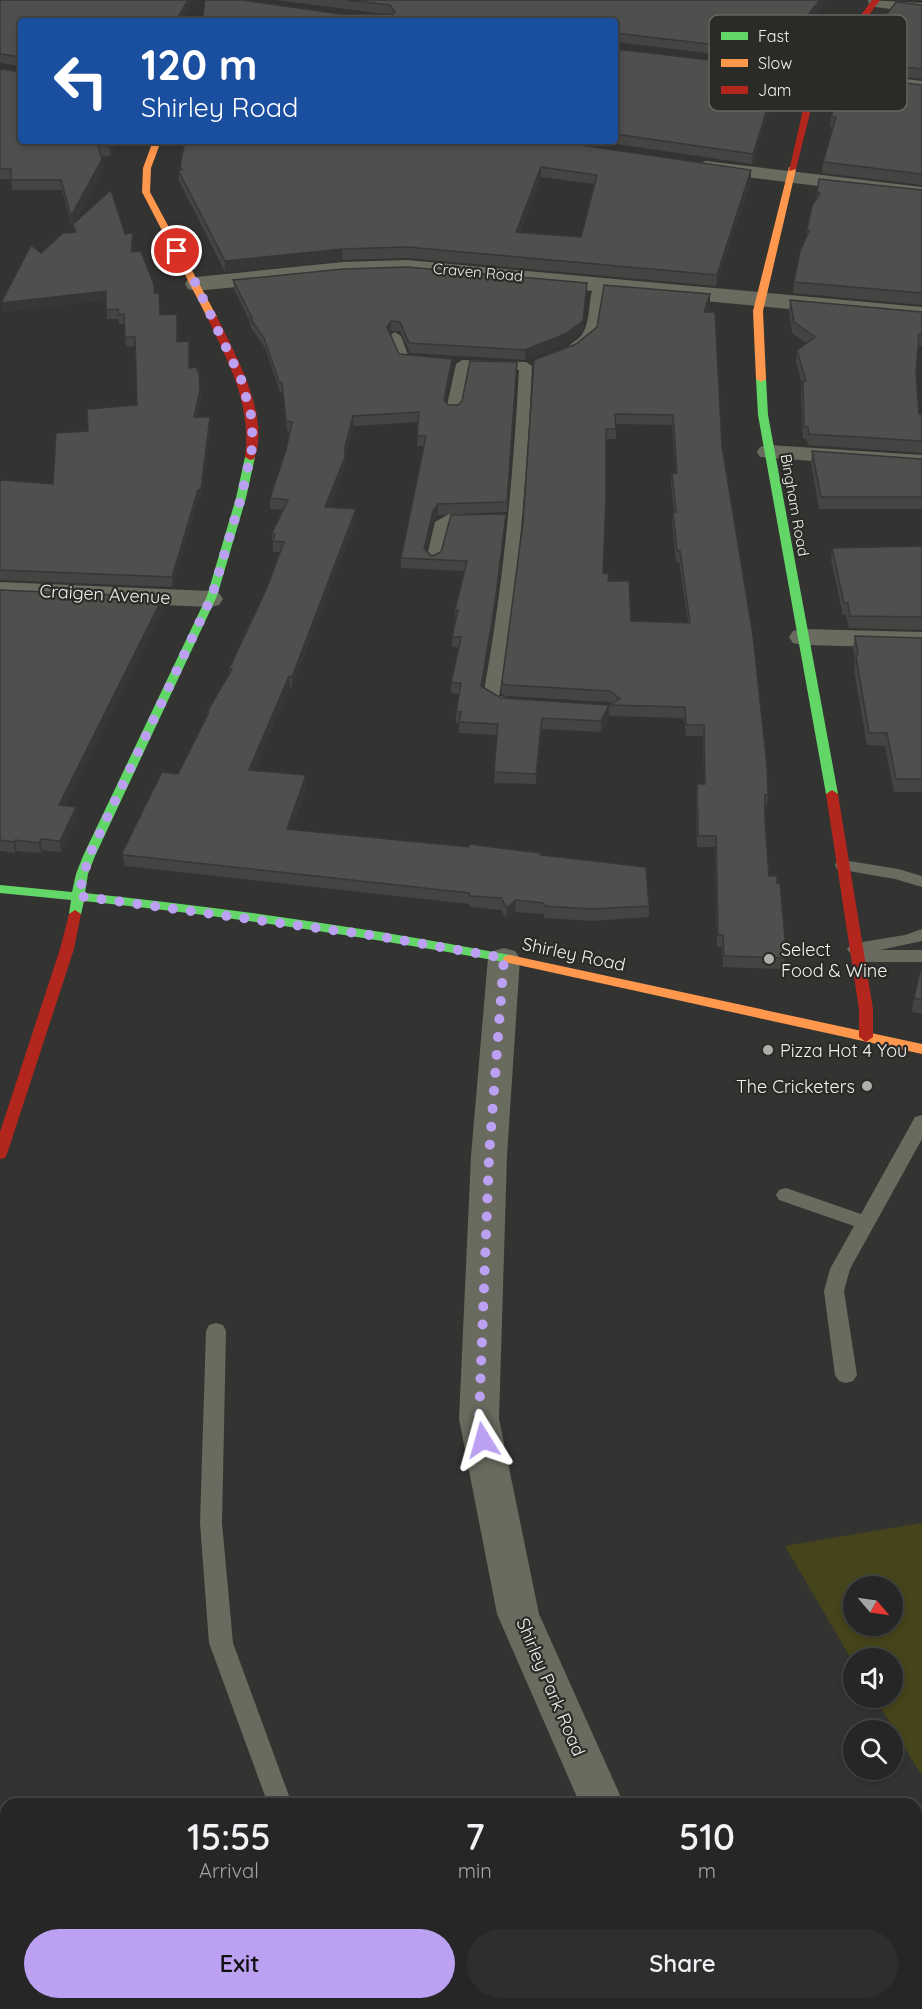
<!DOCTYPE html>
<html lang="en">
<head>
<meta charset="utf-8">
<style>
	:root { --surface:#262626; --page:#2e2e2e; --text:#f1f3f6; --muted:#a4a5a7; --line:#424343; --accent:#bca0f2 }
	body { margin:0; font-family:Quicksand,sans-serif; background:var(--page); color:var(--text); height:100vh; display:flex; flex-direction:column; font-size:22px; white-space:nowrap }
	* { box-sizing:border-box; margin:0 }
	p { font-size:20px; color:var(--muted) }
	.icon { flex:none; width:33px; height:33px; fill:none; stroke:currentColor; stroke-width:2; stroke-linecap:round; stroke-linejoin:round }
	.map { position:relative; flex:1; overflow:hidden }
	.drawer { position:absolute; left:0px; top:1798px; width:922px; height:212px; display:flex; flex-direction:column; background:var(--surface); border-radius:18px 18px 0 0; box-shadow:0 3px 9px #0003,0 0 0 2px var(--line) }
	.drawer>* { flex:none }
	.top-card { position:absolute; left:18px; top:18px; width:600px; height:126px; border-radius:6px; box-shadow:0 3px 9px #0003,0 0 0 2px var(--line); background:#1a4fa0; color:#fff; overflow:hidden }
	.needle { width:39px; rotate:119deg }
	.controls { position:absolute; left:843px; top:1576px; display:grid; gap:12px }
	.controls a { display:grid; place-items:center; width:60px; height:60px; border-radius:50%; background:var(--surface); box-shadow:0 3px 9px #0003,0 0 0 2px var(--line); font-size:30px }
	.pin { position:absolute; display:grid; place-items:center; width:51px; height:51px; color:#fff; margin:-26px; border:3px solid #fff; border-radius:50%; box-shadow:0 2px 6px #0007 }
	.me { position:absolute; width:66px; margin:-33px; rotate:352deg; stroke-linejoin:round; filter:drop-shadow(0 0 4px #0008) }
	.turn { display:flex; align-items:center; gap:21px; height:126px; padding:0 24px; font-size:27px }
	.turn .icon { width:78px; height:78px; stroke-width:2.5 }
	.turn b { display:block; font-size:42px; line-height:51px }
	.eta { display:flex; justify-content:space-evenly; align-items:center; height:102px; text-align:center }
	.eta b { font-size:36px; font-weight:600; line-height:42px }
	.primary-button { display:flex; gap:12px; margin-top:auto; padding:12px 24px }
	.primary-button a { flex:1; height:69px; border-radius:36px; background:var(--accent); color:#111; font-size:24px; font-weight:600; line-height:69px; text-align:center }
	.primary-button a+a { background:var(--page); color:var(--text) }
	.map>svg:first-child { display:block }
	.green { fill:#45441a; fill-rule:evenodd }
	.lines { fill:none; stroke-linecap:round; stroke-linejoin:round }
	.lane { fill:#6a6b5f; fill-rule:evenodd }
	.street { fill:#6a6b5f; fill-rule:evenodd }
	.fast { fill:#63d668; fill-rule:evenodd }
	.slow { fill:#ff974d; fill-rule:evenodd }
	.jam { fill:#b3261e; fill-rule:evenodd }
	.wall { fill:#444443; fill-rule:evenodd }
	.shaded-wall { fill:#373737 }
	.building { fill:#4f4f4e; stroke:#373737; stroke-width:1.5; fill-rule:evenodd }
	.route { stroke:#bca0f2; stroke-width:10; stroke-dasharray:0 18 }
	.poi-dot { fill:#aeaead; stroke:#2a2a27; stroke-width:2 }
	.labels { text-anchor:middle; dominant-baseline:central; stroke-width:4.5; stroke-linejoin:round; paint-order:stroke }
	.far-street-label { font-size:15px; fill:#f1f1ef; stroke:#2a2a27 }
	.street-label { font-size:18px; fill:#f1f1ef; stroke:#2a2a27 }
	.poi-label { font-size:18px; fill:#f1f1ef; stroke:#2a2a27; text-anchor:start }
	.key { fill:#2a2a27; stroke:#666663; stroke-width:1.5 }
	.key-label { font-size:16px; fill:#f1f1ef }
</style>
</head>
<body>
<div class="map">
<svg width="922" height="2009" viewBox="0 0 922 2009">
	<rect width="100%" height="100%" fill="#333332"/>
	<!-- green -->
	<path class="green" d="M922 1523V1776L875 1698H892V1659H854L853 1662 785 1546ZM854 1587H892V1626H854Z"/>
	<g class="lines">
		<!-- lane -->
		<path class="lane" d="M600 279 606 283C601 301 601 355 571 349L569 346C573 341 580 339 583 333 592 317 587 297 596 280Z
			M395 332 401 336 408 355 426 358 428 361 426 364 399 361 389 336Z
			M462 360 526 362 532 366C527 477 518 586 499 696L514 699 517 702 509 707 489 703 483 696C503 588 513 479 519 370L468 368 460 410 453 414 446 410 456 364Z
			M449 514H474L481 518 474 522 449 524 440 560 433 564 428 563 426 560 435 522Z
			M843 860 898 869 922 876V887L895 879 837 869 835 865 837 861Z
			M922 929V941L880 950H922V962H865L859 960 857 954 850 953 847 949 850 945 856 943 905 935Z
			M922 1115V1139L850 1269 844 1291 857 1375 853 1381 846 1383 839 1381 835 1375 824 1291 830 1269 854 1226 779 1200 776 1195 779 1190 786 1188 861 1214 915 1117Z
			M216 1323 223 1325 226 1331 222 1523 233 1643 292 1804H268L209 1643 200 1523 206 1331 209 1325Z
			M340 2004H366L368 2009H342Z"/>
		<!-- street -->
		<path class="street" d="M868 0 922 3V13L875 7 869 6Z
			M736 59 922 81V93L729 69 727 65 729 61Z
			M706 161 922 187V199L699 171 696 167 699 163Z
			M407 260 922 307V321L407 274 343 276 196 291 188 289 185 284 188 279 196 277 343 262Z
			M769 445 922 455V469L760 457 757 452 760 447Z
			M0 582 210 591 219 593 223 599 219 605 210 607 0 598Z
			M803 629 922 632V648L803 645 793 643 789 637 793 631Z
			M504 948 515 951 520 958 507 1156 499 1419 539 1614 624 1804H580L497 1614 459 1419 471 1156 488 958 493 951Z
			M451 2004H511L509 2009H449Z
			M666 2004H714L716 2009H668Z"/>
		<!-- fast -->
		<path class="fast" d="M761 376 766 379 768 415 838 794 832 798 826 794 758 415 756 379Z
			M250 454 255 457 246 498 217 596 95 856 88 874 85 893C228 908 369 928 510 955L515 956 517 959 515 962 510 963C369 937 227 916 84 901L81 914 75 918 69 914 71 900 0 893V885L72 892 76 874 83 856 207 596 236 498 245 457Z"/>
		<!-- slow -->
		<path class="slow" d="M153 141H161L151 168 150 192 217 317 215 319 207 317 142 192 143 168Z
			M789 167 796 169 763 311 766 379 761 382 756 379 753 311Z
			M510 955 922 1044V1054L505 962 503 959 505 956Z"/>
		<!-- jam -->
		<path class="jam" d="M872 0H880L825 75 814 97 796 169 789 171 806 97 817 75Z
			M212 314 217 317C235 354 271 417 254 459L250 460 245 457C252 405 229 363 207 317Z
			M832 790 838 794 873 1009V1037L866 1042 859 1037V1009L826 794Z
			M75 910 81 914 74 949 7 1154 5 1158 0 1159V1132L60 949 69 914Z"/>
	</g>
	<!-- wall -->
	<path class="wall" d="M0 0H193L182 21H21V66L0 63Z
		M276 0H826L788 48 784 62 615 42V21H202L340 14H384Z
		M922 5V79L854 71 855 61Z
		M615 49 779 78 752 164 596 141H615Z
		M0 69 118 141 110 156H101L103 169 74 223 125 234 133 233V252L154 293 160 315 177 314 178 341H189L190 368 197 371 200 380 201 399 197 417H210V426L202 499 198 500 172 587 0 580V482L53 484 88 431 137 405 136 346 126 347 125 324H119V319H107L106 300 2 312 1 303 41 253 74 232 73 224 72 226 62 190H12L11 179H0Z
		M922 85V185L822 173 823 162 833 127H830L831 117Z
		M185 141 751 181 716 286 407 258 343 260 225 272 179 181 178 170H180V166ZM541 177 594 184 581 237 520 232Z
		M922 190V305L793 293 794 282 806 237 807 229 816 200 817 193Z
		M233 280 587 283 583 331 565 344 525 360 410 353 400 331H391L389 333 399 354 452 369 445 402 448 405H458L517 372 507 512 438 515 433 521 426 551 432 556 441 552 506 514 505 524 495 614 483 687 501 698 609 705 612 704 609 702 506 696 501 693 502 682 523 522 710 304 707 312 722 446 768 795 767 806H765V819L769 876 786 951 784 962H782V969L723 967 722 947H717L715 847H697L696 795 697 784H704L703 736H686L684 718 609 716 601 732 542 729 536 784 494 783 497 735 459 733V723H456V712L459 694 451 693V683L459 648 452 647V637L456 620H455V610L464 571 401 568V558L424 446H417L418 422 354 426 345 457V467L330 507 356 509V520L292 687H290L254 770 306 775 307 786 292 829 541 855 649 906V917L592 921 545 918 543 914 515 912 506 919 501 910 470 907 469 904 125 866 124 864 122 853 178 774 207 716V712L229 674V669L266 590 280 552H273L272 533 284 510 270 509V498L286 450 290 432 287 431 283 392H280L265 348 251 328 250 322 234 289ZM616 424 672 425 676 473H672L671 483 674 512H673L672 522 676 562H679L688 622 631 621 609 581V574L603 573 606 439H616Z
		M790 300 922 312V346L918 345 916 373 919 414H922V453L808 445 806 439H803L801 392 802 384 796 361 797 350 806 343 792 333 789 311Z
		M812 451 922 459V509H819L811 463Z
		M922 546V630L849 628 846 615H843L831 560 832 548Z
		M0 590 164 607 65 806 77 818 61 852 42 850 41 853 17 851 15 853 0 851Z
		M855 636 922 638V792H894L885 746 867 745 854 670 855 659 853 649Z
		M922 967V1014L912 1012 914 998Z"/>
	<!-- shaded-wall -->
	<path class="shaded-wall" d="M188 0H193L182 21H176Z
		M820 0H826L788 48 784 62 785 53 789 38Z
		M780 68 779 78 752 164 753 154Z
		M112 141H118L110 156 109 146Z
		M102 159 103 169 72 226 71 216Z
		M541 167V177L516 242V232Z
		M751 170V181L716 286 717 275Z
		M133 233V242L132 261 131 252Z
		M342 249 343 260 225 272V261Z
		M587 283 583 331 565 344 525 360V350Z
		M106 291 107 300 2 312 1 303Z
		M710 294V304L703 321 704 312Z
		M391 321V331L387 337V327Z
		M452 359V369L444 410V400Z
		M517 362V372L507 512V502Z
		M199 371 201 399 195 427 194 417Z
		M353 416 354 426 345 457V447Z
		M210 417V426L202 499 198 500 172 587V577Z
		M345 457V467L326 517 325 507Z
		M438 504V515L433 521 424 559V549L433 511Z
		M356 509V520L292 687V677Z
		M506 514 505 524 495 614 481 697V686Z
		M163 597 164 607 60 816 59 805Z
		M289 676 290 687 250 781 249 770Z
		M609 705V716L601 732V721Z
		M542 718V729L536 784V774Z
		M306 775 307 786 288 840 287 829Z
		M76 807 77 818 61 852 60 841Z
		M41 839 42 850 41 853 39 843Z
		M15 840 17 851 15 853 14 842Z
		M516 900 515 912 506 919 507 908Z"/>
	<!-- building -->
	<path class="building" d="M0 0H188L176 21H21V57L0 54Z
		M205 0H241L340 14H393L395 12 390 5 347 0H820L789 38 785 53 615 33V21H202Z
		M896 2 922 5V69L855 61 875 30Z
		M615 49 780 68 753 154 615 134Z
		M0 69 21 72V141H112L109 146H98L102 159 71 216 61 180H11V169H0Z
		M846 76 922 85V174L823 162 836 117H831L839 86 841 87Z
		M185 141H553L751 170 717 275 407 247 342 249 225 261 178 170H182L180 166ZM541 167 597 175 581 237 516 232Z
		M819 179 922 190V293L794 282 800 251 809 231 807 229 812 206 820 193H817Z
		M111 190 125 234 133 233 131 252 141 251 154 285V293H159L160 315 177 314V342L189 341V368L197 367V371H199L200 390 194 417H210L201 489 198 490 172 577 0 570V482L1 480 53 484 56 433 88 431 87 409 137 405 135 337H125L124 314 119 315 118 309 106 310V291L1 303 31 245 41 253 63 233 76 232 73 224Z
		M407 267 587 283 583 321 565 334 525 350 409 343 400 322 391 321 387 327 399 354 452 359 444 400 448 405H458L462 401 470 361 517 362 507 502 438 504 433 511 424 549 432 556 441 552 451 515 506 514 495 603 481 686 501 698 609 705 620 699 610 691 506 685 502 682 523 522 534 360 576 344 597 327 604 285 710 294 704 312H715L722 446 753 636 767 765 768 795H765V819L769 876H777V883H780L786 951H783V958L724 956 723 935H718L716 836H698L697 784H705L704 725H686L685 707 609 705 601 721 542 718 536 774 494 772 498 724 459 722 461 712H456L461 683H451L461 637H452L458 610H455L467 561 401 558 426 436H417L419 412 353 416 345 447V457L325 507 356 509 292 677 289 676 249 770 306 775 287 829 469 847V844L541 853 540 855 646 867 649 906 592 909 545 906 543 903 516 900 507 908 501 898 470 896 469 893 124 855 122 853 162 772 178 774 209 712H207L232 669H229L266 590 284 542 273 541 275 534 272 533 288 500 270 498 286 450 292 422 286 421 282 383 279 382 264 338 250 318H252L233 280 343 269ZM615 414 673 415 677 473H672L676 512H673L677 551H680L690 623 631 621 629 581H608L609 574 603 573 606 498V429H616Z
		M790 300 922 312V334H919L916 373 919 414H922V441L809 434 808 427H804L803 381H806L797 350 815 337 794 322Z
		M812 451 922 459V497H821Z
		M922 546V617L850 616 848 603H844L832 548Z
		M0 590 163 597 59 805 76 807 60 841 41 839 39 843 15 840 14 842 0 840Z
		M855 636 922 638V779H896L887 733H869L856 657 858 654Z
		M921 967H922V1000L914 998Z"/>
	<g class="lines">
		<!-- route -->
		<path class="route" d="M177 251 196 284 241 379 251 415 253 444 241 498 212 596 89 856 78 896 377 936 504 958 489 1156 479 1419 483 1440"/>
	</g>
	<!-- markers -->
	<g class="poi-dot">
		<circle cx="769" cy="959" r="6"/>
		<circle cx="768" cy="1050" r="6"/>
		<circle cx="867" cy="1086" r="6"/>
	</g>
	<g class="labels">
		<!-- far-street labels -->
		<g class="far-street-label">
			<text transform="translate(478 272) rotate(5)">Craven Road</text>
			<text transform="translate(795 505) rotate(80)">Bingham Road</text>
		</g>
		<!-- street labels -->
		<g class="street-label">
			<text transform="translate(105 594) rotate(3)">Craigen Avenue</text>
			<text transform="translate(574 954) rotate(12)">Shirley Road</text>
			<text transform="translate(551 1687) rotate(67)">Shirley Park Road</text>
		</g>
		<!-- poi labels -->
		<g class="poi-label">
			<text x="781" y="949">Select<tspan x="781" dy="21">Food &amp; Wine</tspan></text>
			<text x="780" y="1050">Pizza Hot 4 You</text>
			<text x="855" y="1086" text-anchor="end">The Cricketers</text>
		</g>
	</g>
	<!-- legend -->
	<rect x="709" y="15" width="198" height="96" rx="9" class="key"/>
	<rect x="721" y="32" width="27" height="8" fill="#63d668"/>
	<rect x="721" y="59" width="27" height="8" fill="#ff974d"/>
	<rect x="721" y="86" width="27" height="8" fill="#b3261e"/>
	<g class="key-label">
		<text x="758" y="42">Fast</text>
		<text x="758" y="69">Slow</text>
		<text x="758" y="96">Jam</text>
	</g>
</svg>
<div class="controls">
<a><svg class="needle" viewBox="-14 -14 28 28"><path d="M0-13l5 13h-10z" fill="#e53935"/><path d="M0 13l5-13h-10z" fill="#a4a5a7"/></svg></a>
<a><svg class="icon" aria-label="sound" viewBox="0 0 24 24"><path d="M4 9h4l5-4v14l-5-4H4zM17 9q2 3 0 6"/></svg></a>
<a><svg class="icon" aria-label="search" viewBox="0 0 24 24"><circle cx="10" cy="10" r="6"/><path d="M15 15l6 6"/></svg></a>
</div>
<div class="pin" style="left:177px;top:251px;background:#d93025"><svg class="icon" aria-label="arrive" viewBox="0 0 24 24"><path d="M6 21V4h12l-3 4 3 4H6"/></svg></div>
<svg class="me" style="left:483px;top:1440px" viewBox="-20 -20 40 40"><path d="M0-17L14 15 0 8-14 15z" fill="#bca0f2" stroke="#fff" stroke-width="4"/></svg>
<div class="top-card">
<div class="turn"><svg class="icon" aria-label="left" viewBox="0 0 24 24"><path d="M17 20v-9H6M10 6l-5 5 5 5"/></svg><div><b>120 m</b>Shirley Road</div></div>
</div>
<section class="drawer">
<div class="eta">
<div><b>15:55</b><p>Arrival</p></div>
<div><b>7</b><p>min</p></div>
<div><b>510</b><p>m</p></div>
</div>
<div class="primary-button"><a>Exit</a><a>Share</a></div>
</section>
</div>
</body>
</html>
